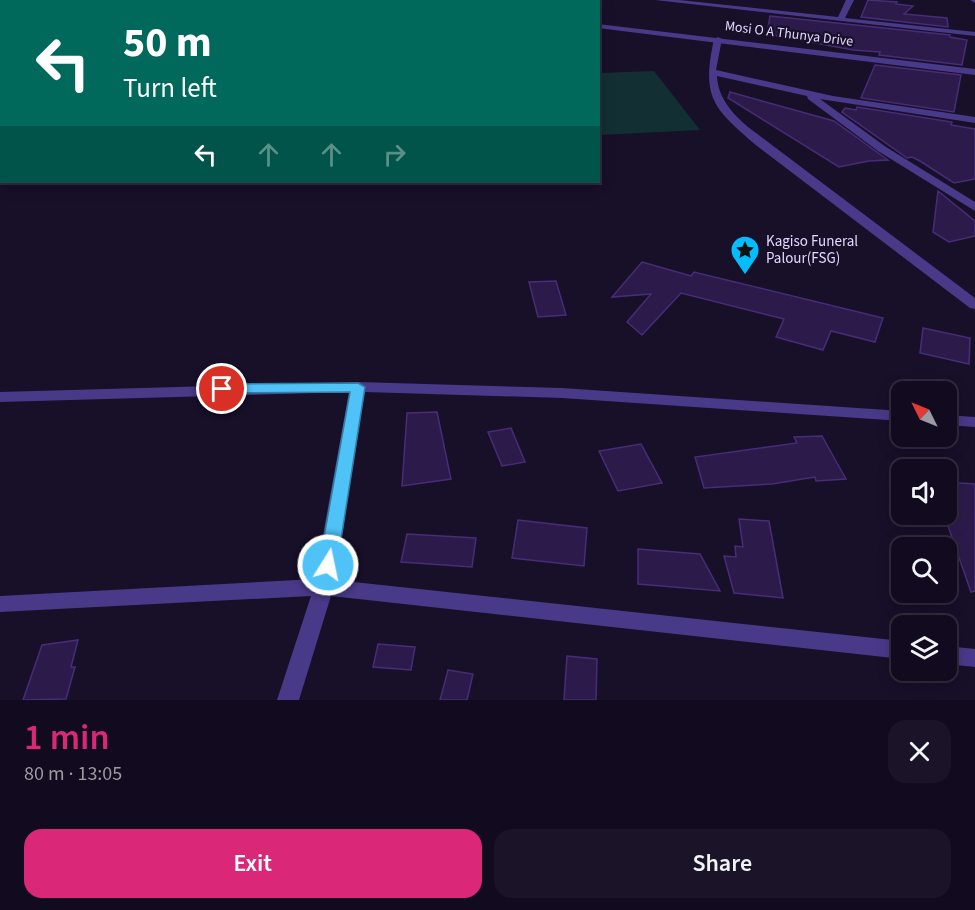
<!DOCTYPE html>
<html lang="en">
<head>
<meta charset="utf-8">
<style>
	:root { --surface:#120b1f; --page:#1b1428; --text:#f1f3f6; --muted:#9c9ba4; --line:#312b3d; --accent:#db2777 }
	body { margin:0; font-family:"Source Sans 3",sans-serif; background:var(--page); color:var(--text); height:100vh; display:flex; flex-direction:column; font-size:22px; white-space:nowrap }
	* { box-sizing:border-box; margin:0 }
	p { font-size:20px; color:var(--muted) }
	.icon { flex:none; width:33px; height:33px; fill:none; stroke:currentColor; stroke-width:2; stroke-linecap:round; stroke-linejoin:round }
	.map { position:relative; height:700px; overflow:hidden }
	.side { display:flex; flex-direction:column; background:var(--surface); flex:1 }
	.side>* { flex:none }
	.banner { position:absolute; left:0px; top:0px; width:600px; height:183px; box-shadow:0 3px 15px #0003,0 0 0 2px var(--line); background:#00695c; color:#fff; overflow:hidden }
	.needle { width:39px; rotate:313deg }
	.fabs { position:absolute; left:891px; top:381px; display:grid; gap:12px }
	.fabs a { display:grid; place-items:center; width:66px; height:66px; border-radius:12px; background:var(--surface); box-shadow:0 3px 15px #0003,0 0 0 2px var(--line); font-size:30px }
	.pin { position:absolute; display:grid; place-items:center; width:51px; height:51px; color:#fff; margin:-26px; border:3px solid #fff; border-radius:50%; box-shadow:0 2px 6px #0007 }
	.me { position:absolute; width:66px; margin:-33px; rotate:10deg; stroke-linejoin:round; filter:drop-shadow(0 0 4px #0008) }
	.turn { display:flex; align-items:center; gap:21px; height:126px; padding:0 24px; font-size:27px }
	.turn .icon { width:78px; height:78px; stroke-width:2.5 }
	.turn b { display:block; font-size:42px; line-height:51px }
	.lanes { display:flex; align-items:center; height:57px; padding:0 24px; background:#0003; justify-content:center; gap:30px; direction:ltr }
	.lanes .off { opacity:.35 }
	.round { display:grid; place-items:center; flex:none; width:63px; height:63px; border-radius:18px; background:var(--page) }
	.overview { display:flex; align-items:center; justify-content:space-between; height:102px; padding:0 24px }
	h1 { font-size:36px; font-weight:600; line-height:45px; color:var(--accent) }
	.button { display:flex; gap:12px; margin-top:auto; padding:12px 24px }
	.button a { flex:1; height:69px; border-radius:18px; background:var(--accent); color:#fff; font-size:24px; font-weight:600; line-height:69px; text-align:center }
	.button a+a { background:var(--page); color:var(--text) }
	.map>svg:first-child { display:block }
	.green { fill:#122f33 }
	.building { fill:#2c1b4a; stroke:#472c77; stroke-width:1.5 }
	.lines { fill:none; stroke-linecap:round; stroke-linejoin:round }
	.minor { fill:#493989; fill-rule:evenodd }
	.tertiary { fill:#493989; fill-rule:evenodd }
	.route { fill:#4fc3f7; stroke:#337fa1; stroke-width:1.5 }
	.labels { text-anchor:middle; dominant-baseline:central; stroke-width:4.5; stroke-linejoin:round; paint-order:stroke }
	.far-street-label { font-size:14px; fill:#e2d7ff; stroke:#180f29 }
	.poi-label { font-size:15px; fill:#e2d7ff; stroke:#180f29; text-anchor:start }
</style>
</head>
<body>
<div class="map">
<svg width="975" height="700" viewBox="0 0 975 700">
	<rect width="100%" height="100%" fill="#180f29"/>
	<!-- green -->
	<path class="green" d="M654 71 700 130 599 135V73Z"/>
	<!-- building -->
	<path class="building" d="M868 0 897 2 896 4 913 6 904 14 947 18 948 27 861 17Z
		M770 16 950 35V37L967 40 962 65 879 55 880 52 853 50 767 34Z
		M875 65 961 75 954 112 861 98Z
		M730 92 834 121 888 160 869 161 839 167 728 98Z
		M857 107 952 122 951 125 975 129V179L954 183 920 161 912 157 907 158 842 112 845 108 856 110Z
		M938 191 975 221V236L949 242 933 232Z
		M642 262 691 276 694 272 883 318 875 342 831 331 823 350 776 337 784 319 681 293 642 335 627 322 651 294 612 297Z
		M556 281 566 315 538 317 529 282Z
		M923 328 970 338 969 364 920 353Z
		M437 412 451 479 402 486 407 413Z
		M511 428 525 462 502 466 488 432Z
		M822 436 846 479 816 481 815 477 772 484 704 488 695 457 797 443 794 437Z
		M641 444 662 483 618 491 599 451Z
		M946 482 975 484V591L971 592 946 520Z
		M739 519 769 521 783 598 734 593 724 556 736 557 735 546 743 547Z
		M518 520 587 528 584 566 512 558Z
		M407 534 476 538 472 567 401 562Z
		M638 549 700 554 720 591 638 584Z
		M78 640 71 667H75L66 699 23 700 42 645Z
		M378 644 415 647 411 670 373 667Z
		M567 656 597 659 596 700H564Z
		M448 670 473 674 467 700H440Z"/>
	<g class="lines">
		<!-- minor -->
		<path class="minor" d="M454 0H463L453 2Z
			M655 0H679L838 17 846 0H854L845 18 975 32V36Z
			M970 0H975V3Z
			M718 37 722 39 716 70 833 96 975 117V123L820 99 886 147 975 202V211L878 151 808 99 807 96 717 76C718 98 732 113 748 127L975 298V309L970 308 757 146C713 108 701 98 714 39Z
			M358 382 562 388 902 411V421L562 398 365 392 335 580 902 641V659L331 596 299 700H277L311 596 0 612V596L315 579 349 392 0 402V392Z
			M946 415 975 417V427L946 425Z
			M946 646 975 649V667L946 664Z"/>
		<!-- tertiary -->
		<path class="tertiary" d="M361 0 381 2H362Z
			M598 24 975 69V75L598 28Z"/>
	</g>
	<!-- route -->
	<path class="route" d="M358 383 365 387 337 565 334 570 328 572 322 570 319 565 350 392 222 393 214 389 222 384Z"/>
	<!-- icons -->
	<defs>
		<g id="sight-pin" transform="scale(1.5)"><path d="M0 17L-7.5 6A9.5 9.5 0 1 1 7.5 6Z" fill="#03beff" stroke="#180f29"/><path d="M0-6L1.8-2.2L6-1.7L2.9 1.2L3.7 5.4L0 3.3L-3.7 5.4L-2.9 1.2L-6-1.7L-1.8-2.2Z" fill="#111"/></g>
	</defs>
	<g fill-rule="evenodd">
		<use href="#sight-pin" x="745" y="250"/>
	</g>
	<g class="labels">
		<!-- far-street labels -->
		<g class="far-street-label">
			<text transform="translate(789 34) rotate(7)">Mosi O A Thunya Drive</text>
		</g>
		<!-- poi labels -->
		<g class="poi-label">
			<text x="766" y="241">Kagiso Funeral<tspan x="766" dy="17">Palour(FSG)</tspan></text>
		</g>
	</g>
</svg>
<div class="fabs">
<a><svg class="needle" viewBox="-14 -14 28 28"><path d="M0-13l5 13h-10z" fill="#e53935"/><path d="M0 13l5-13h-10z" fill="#9c9ba4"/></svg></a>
<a><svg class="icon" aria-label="sound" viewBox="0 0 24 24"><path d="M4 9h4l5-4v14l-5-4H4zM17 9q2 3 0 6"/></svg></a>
<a><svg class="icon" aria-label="search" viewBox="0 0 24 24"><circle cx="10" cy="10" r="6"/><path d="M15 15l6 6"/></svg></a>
<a><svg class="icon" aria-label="layers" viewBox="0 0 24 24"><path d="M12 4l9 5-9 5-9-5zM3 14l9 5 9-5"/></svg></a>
</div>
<div class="pin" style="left:222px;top:389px;background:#d93025"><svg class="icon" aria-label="arrive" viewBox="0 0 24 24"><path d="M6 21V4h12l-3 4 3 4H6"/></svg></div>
<svg class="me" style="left:328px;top:565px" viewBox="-20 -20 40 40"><circle r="17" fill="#4fc3f7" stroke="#fff" stroke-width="3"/><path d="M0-11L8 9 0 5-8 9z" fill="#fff"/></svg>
<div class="banner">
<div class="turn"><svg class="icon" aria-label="left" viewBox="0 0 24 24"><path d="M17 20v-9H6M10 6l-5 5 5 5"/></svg><div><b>50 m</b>Turn left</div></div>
<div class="lanes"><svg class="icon" aria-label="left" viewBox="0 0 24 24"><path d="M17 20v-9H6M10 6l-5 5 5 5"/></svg><svg class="icon off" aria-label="ahead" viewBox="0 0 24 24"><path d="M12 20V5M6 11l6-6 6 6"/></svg><svg class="icon off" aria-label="ahead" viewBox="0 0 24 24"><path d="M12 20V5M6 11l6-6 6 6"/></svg><svg class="icon off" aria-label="right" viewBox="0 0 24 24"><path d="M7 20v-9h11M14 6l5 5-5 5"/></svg></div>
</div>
</div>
<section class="side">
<div class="overview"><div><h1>1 min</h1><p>80 m · 13:05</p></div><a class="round"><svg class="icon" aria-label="close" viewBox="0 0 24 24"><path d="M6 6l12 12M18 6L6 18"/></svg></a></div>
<div class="button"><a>Exit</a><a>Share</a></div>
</section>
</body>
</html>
